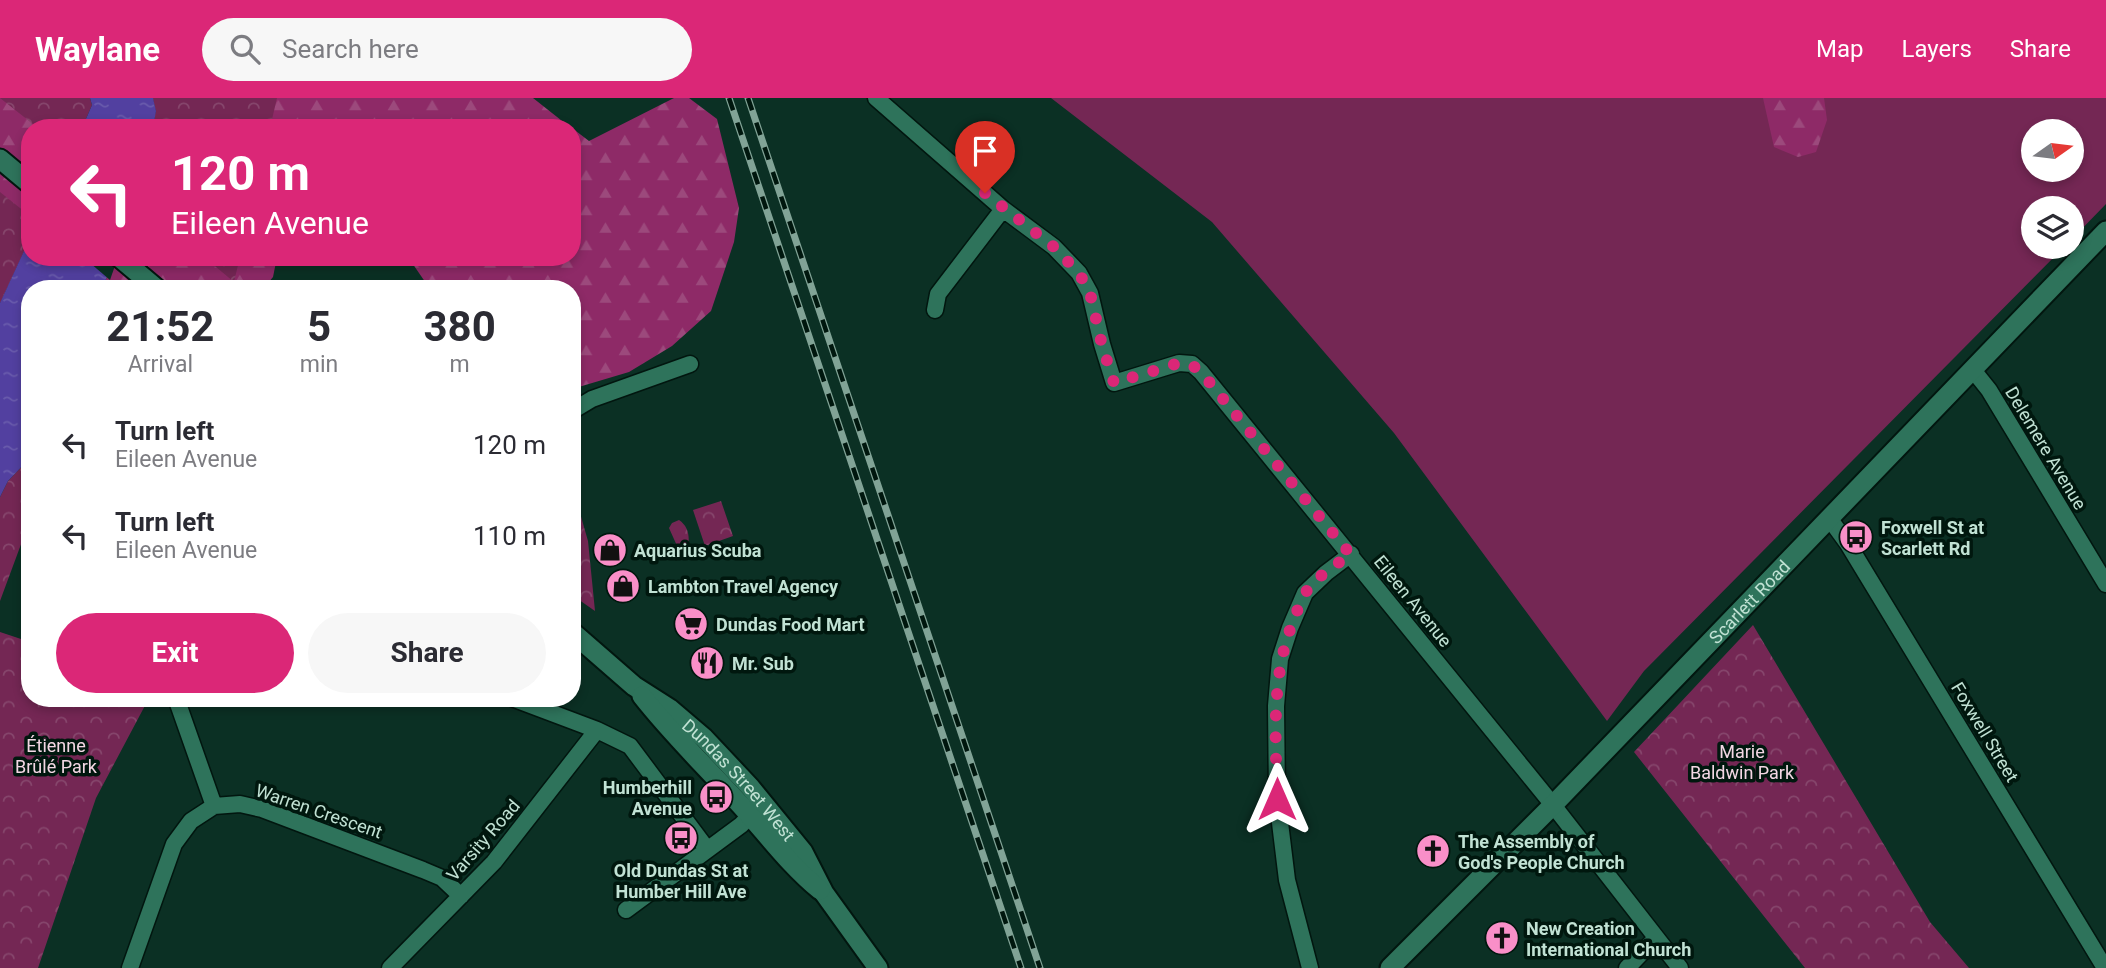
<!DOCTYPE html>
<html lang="en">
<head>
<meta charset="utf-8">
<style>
	:root { --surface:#fff; --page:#f7f7f7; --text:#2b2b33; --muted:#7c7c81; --accent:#db2777 }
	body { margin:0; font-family:Roboto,sans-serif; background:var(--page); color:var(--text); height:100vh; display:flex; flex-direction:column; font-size:26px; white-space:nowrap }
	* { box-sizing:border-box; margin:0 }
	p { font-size:23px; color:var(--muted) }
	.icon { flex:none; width:38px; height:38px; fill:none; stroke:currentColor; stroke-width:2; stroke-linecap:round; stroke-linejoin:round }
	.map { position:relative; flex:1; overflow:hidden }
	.drawer { position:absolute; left:21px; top:182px; width:560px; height:427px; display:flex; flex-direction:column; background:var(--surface); border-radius:28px; box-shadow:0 4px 10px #0003 }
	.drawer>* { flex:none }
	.hud { position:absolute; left:21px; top:21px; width:560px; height:147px; border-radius:28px; box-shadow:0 4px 10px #0003; background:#db2777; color:#fff; overflow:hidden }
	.needle { width:46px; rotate:76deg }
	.buttons { position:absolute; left:2021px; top:21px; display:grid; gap:14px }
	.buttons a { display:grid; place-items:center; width:63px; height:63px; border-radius:50%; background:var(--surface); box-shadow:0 4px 10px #0003; font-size:35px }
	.pin { position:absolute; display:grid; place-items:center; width:60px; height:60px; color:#fff; margin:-72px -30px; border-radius:50% 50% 50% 0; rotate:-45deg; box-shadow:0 0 7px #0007 }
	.pin .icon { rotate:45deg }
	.me { position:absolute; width:77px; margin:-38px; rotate:0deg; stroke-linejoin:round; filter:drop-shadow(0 0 5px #0008) }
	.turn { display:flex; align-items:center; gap:24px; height:147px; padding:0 35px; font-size:32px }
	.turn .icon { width:91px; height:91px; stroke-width:2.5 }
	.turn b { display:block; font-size:49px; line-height:60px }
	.eta { display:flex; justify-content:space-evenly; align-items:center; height:119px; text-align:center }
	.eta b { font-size:42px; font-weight:700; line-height:49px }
	.action { display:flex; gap:14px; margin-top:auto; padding:14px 35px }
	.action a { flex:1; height:80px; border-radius:42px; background:var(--accent); color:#fff; font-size:28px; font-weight:700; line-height:80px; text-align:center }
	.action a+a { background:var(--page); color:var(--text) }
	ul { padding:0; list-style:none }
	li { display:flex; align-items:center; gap:21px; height:91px; padding:0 35px }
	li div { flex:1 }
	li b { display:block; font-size:26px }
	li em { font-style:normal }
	header { display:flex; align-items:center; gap:42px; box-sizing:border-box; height:98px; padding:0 35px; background:var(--accent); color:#fff }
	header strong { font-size:33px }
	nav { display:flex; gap:38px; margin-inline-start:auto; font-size:24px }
	.search { width:490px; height:63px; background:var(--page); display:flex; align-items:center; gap:18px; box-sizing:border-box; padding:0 24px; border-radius:38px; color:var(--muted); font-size:26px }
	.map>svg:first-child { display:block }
	.grass { fill:#742754; fill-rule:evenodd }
	.forest { fill:url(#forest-firs) }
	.park { fill:url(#park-crowns) }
	.water { fill:url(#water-ripples) }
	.pier { fill:#0b3024 }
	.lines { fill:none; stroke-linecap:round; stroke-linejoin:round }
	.minor-casing { stroke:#02160f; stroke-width:19 }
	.secondary-casing { stroke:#02160f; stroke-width:23 }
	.minor { stroke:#2e735b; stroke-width:16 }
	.secondary { stroke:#2e735b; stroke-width:19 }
	.rail-casing { stroke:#81a396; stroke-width:7 }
	.rail { stroke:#00170e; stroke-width:4.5; stroke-dasharray:13; stroke-linecap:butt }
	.route { stroke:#db2777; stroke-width:12; stroke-dasharray:0 21.6 }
	.labels { text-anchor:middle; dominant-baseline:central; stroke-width:7; stroke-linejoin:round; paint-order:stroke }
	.street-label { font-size:18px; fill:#c1e2d4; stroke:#00170e }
	.poi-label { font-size:18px; font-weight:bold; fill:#c1e2d4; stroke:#00170e; text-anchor:start }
	.park-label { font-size:18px; fill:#f3d7e4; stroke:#00170e }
</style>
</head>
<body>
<header>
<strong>Waylane</strong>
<div class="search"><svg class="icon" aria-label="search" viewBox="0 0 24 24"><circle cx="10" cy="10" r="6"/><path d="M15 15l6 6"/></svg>Search here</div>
<nav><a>Map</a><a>Layers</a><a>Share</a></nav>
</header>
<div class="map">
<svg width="2106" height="870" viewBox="0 0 2106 870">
	<defs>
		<pattern id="forest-firs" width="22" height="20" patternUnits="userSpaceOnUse" patternTransform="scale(1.75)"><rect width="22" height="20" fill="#8e2a67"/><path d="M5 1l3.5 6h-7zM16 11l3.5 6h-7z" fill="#9c497c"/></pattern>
		<pattern id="park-crowns" width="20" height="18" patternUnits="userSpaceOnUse" patternTransform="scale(1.75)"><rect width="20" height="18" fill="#742754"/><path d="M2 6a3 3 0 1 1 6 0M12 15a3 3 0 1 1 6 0" fill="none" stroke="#86466c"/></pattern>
		<pattern id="water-ripples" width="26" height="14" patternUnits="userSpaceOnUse" patternTransform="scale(1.75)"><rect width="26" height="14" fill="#5240a0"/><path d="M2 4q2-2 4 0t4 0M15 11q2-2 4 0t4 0" fill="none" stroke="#695bac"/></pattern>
	</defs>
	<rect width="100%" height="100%" fill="#0b3024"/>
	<!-- grass -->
	<path class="grass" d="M1051 0H2106V106L2072 141V110H2034V149H2064L1644 573 1607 623 1394 335 1212 124ZM2034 33H2072V72H2034Z"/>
	<!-- forest -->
	<path class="forest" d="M0 0H90L82 30H30V140L0 205Z
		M153 0H533L571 30H153L156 13Z
		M674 0H689L717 21 739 110 734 144 711 213 672 248 629 274 572 291V191H430L408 159H572V30L589 43Z
		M1763 0H1824L1827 22 1816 54 1798 59 1774 49Z
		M115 159H277L273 179 263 191H102Z"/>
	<!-- park -->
	<path class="park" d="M0 0H90L92 7 82 30H38Z
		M153 0H277L270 30H153L156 13Z
		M0 94 30 118V140L0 205Z
		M204 159H240L234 184Z
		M30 360V422L0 503V399L8 383Z
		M572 387 588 443 595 513 572 497Z
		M721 403 733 438 705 448 693 412Z
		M679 422C688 428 690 438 688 448L678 450 669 430 672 425Z
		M1753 527 1930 824 1969 870H1805L1634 654Z
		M0 534 30 544V600H149L96 700 38 870H0Z"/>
	<!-- water -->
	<path class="water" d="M90 0H153L156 13 153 30H82L92 7Z
		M30 140V159H115L102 191H30V360L8 383 0 399V205Z"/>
	<!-- pier -->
	<path class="pier" d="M83 159H118L110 182Z"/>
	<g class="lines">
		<!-- minor casing -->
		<g class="minor-casing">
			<path id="minor" d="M876 0 1003 111 1054 149 1079 175 1090 195 1102 246 1114 285 1179 265 1192 266 1201 274 1553 707 1680 870
				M935 212 938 196 1003 111
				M1973 272 1989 292 2106 486
				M572 313 592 301 690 266
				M1829 420 1848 446 2105 870
				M176 600 214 708
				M512 600 597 632 630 648 707 751
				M626 812 741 727 757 711
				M130 870 174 746 191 723 214 708 240 706 262 711 423 772 442 780 461 798
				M390 870 494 764 597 632
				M1310 870 1287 782 1277 700 1276 608 1280 561 1290 530 1305 495 1326 475 1351 456
				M1627 870 1656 840"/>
		</g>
		<!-- secondary casing -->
		<g class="secondary-casing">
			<g id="secondary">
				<path d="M0 61 30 86"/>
				<path d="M119 159 157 191"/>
				<path id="s1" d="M572 534 634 588 670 611 704 640 750 689 803 754 824 795 878 870"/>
				<path d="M642 598C671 635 704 667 736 702 764 732 788 766 820 792"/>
				<path id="s2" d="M1390 870 1553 707 2106 133"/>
			</g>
		</g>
		<!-- minor -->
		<use href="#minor" class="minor"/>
		<!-- secondary -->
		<use href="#secondary" class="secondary"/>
		<!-- rail casing -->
		<g class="rail-casing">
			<path id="rail" d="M729 0 1021 870
				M748 0 1040 870"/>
		</g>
		<!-- rail -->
		<use href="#rail" class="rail"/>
	</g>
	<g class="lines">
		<!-- route -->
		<path class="route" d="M985 95 1054 149 1079 175 1090 195 1102 247 1114 285 1179 265 1192 267 1201 274 1351 457C1336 466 1316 479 1306 494 1301 501 1298 511 1295 519 1270 576 1276 640 1277 701"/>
	</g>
	<!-- icons -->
	<defs>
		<g id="bus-disc" transform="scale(1.75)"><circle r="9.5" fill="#f98fc8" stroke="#00170e"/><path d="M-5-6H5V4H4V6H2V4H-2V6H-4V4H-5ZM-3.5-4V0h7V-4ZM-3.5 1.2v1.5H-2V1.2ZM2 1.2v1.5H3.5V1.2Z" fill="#111"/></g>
		<g id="shop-disc" transform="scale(1.75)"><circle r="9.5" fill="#f98fc8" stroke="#00170e"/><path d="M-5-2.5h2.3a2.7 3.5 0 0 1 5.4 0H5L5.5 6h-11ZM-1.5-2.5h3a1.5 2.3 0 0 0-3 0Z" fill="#111"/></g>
		<g id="supermarket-disc" transform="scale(1.75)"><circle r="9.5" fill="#f98fc8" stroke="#00170e"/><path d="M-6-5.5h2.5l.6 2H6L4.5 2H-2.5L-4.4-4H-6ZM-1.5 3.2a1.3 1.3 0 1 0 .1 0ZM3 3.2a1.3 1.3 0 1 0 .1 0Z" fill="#111"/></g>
		<g id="restaurant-disc" transform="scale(1.75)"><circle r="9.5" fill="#f98fc8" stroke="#00170e"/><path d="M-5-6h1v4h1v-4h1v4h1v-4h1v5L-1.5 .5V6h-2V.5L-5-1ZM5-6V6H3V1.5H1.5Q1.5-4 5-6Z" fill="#111"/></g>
		<g id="church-disc" transform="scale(1.75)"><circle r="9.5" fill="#f98fc8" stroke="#00170e"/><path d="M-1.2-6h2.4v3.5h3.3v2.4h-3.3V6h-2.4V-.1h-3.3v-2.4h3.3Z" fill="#111"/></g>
	</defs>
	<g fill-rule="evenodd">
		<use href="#bus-disc" x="1856" y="439"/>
		<use href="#shop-disc" x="610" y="452"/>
		<use href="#shop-disc" x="623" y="488"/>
		<use href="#supermarket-disc" x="691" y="526"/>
		<use href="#restaurant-disc" x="707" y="565"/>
		<use href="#bus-disc" x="716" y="699"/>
		<use href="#bus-disc" x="681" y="740"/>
		<use href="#church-disc" x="1433" y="753"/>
		<use href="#church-disc" x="1502" y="840"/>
	</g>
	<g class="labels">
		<!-- street labels -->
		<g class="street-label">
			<text transform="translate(2046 350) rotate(59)">Delemere Avenue</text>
			<text transform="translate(1413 503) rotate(51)">Eileen Avenue</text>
			<text stroke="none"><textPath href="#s2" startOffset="513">Scarlett Road</textPath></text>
			<text transform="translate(1985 634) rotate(59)">Foxwell Street</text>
			<text stroke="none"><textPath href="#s1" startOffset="224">Dundas Street West</textPath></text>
			<text transform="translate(319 713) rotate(19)">Warren Crescent</text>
			<text transform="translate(483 742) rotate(-49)">Varsity Road</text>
		</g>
		<!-- poi labels -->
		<g class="poi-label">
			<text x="1881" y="429">Foxwell St at<tspan x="1881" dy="21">Scarlett Rd</tspan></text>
			<text x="634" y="452">Aquarius Scuba</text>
			<text x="648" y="488">Lambton Travel Agency</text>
			<text x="716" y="526">Dundas Food Mart</text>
			<text x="732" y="565">Mr. Sub</text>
			<text x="692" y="689" text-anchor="end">Humberhill<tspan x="692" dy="21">Avenue</tspan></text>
			<text x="1458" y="743">The Assembly of<tspan x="1458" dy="21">God's People Church</tspan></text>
			<text x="681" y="772" text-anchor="middle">Old Dundas St at<tspan x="681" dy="21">Humber Hill Ave</tspan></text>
			<text x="1526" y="830">New Creation<tspan x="1526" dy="21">International Church</tspan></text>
		</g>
		<!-- park labels -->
		<g class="park-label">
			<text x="56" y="647">Étienne<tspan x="56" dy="21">Brûlé Park</tspan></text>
			<text x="1742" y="653">Marie<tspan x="1742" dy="21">Baldwin Park</tspan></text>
		</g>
	</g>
</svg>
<div class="buttons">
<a><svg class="needle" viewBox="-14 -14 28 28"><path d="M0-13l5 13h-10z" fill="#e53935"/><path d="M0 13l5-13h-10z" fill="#7c7c81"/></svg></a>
<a><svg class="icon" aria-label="layers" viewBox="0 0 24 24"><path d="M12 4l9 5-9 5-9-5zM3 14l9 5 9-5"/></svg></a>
</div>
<div class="pin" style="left:985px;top:95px;background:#d93025"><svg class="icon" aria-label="arrive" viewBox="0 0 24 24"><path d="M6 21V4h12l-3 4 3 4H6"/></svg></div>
<svg class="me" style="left:1277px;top:701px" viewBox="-20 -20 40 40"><path d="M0-17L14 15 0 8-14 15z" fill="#db2777" stroke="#fff" stroke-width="4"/></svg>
<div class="hud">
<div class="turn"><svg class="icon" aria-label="left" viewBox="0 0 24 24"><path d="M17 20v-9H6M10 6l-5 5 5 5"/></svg><div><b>120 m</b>Eileen Avenue</div></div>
</div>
<section class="drawer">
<div class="eta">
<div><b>21:52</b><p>Arrival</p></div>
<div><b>5</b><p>min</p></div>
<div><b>380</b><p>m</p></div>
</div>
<ul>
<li><svg class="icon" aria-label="left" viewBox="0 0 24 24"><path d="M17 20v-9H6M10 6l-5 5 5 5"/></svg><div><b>Turn left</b><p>Eileen Avenue</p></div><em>120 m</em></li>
<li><svg class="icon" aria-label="left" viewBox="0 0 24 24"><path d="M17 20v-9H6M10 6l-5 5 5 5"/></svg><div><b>Turn left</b><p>Eileen Avenue</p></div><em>110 m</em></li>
</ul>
<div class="action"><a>Exit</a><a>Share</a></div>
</section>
</div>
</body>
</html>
